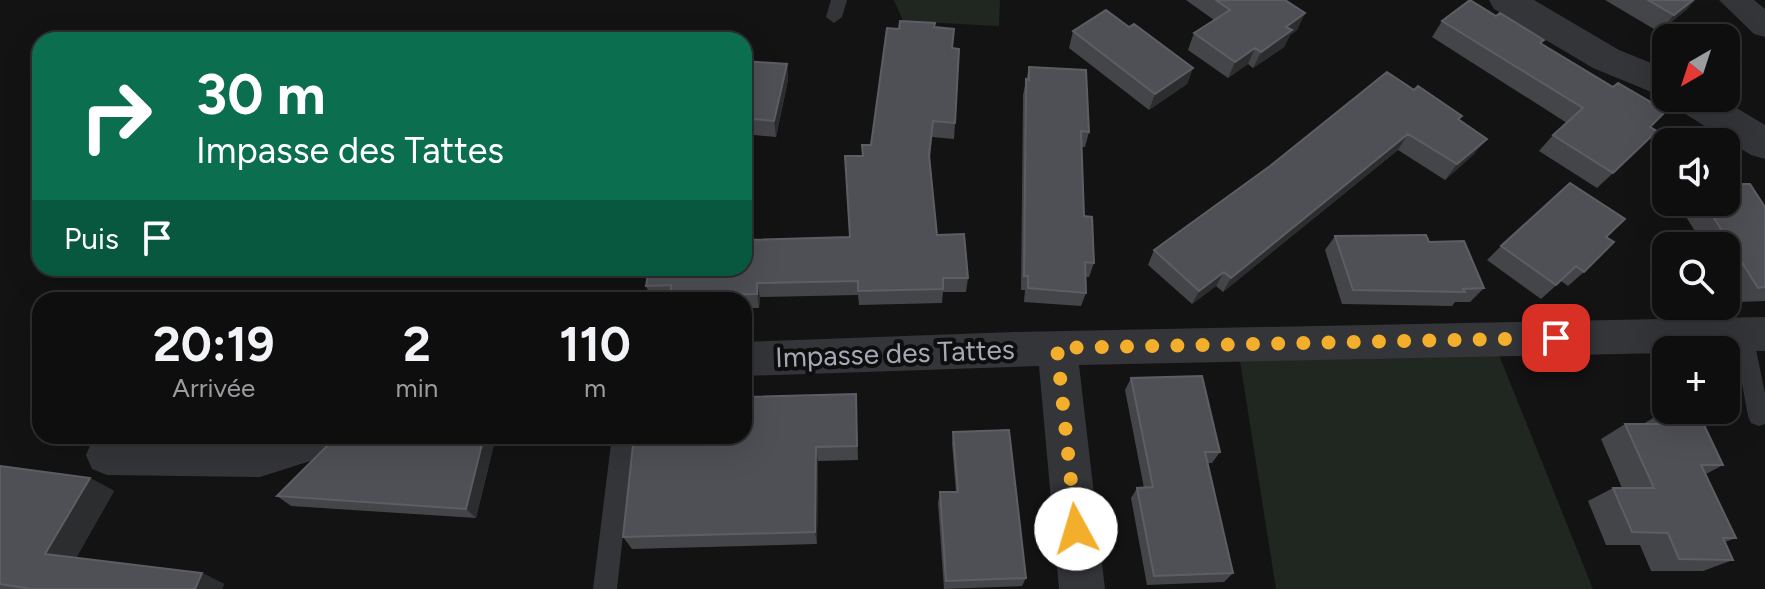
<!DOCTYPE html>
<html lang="fr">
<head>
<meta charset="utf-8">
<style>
	:root { --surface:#0e0e0f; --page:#171718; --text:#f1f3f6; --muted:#9b9c9e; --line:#2e2e2f }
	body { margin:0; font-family:Figtree,sans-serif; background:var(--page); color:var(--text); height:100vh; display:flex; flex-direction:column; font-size:30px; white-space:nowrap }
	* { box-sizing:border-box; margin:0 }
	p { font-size:26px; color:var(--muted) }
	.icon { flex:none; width:44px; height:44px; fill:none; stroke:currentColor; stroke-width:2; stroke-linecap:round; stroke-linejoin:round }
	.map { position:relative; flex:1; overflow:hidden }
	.panel { position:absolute; left:32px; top:292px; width:720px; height:152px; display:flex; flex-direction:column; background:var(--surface); border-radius:24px; box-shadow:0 8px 32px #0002,0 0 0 2px var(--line) }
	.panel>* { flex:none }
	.hud { position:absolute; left:32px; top:32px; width:720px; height:244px; border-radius:24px; box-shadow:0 8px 32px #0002,0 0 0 2px var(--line); background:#0b6e4f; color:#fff; overflow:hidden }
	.needle { width:52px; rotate:219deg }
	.tools { position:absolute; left:1652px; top:24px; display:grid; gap:16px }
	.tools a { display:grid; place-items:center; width:88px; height:88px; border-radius:16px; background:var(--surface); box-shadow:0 8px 32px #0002,0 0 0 2px var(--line); font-size:40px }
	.pin { position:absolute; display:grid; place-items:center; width:68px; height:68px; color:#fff; margin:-34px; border-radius:16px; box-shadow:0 4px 12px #0006 }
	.me { position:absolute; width:88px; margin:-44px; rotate:354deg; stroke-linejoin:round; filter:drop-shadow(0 0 6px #0008) }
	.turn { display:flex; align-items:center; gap:28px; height:168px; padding:0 32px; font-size:36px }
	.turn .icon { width:104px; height:104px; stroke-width:2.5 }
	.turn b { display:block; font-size:56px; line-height:68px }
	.then { display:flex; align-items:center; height:76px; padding:0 32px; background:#0003; gap:16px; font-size:30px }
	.eta { display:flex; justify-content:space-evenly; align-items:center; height:136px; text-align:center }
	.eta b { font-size:48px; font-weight:700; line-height:56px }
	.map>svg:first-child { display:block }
	.green { fill:#1f2720 }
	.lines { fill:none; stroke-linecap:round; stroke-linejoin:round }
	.service { fill:#343539; fill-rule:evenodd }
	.minor { fill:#343539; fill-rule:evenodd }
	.tertiary { fill:#343539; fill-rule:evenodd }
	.wall { fill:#444549 }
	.shaded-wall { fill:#2c2d2f }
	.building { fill:#4f5055; stroke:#5c5e64; stroke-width:2 }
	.route { stroke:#f3ae2c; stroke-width:14; stroke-dasharray:0 25.2 }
	.labels { text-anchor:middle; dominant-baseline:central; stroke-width:8; stroke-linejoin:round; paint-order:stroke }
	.street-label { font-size:28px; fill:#a4a9b5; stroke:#0e0e0f }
</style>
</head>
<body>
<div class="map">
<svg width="1765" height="589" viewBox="0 0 1765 589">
	<rect width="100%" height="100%" fill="#131314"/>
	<!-- green -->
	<path class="green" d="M894 0H1000L999 26 903 21Z
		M1499 355 1593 589H1276L1240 361Z"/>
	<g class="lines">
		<!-- service -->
		<path class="service" d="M831 0H847L842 17 834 23 826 17Z
			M1743 326 1750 329 1753 335 1765 393V424L1759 426 1751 423 1748 416 1733 335 1736 329Z
			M612 436H634L617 589H593Z"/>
		<!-- minor -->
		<path class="minor" d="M1719 0H1754L1765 9V37L1754 34Z
			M1765 317V351L1666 350V353L1079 365 1105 589H1059L1039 366 744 376V342L1014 332Z
			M105 436H351L345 450 260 477 107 475 92 469 86 455 92 441Z"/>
		<!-- tertiary -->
		<path class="tertiary" d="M1489 0H1534L1619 50 1666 69V98L1593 68 1494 9Z
			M1671 98H1720L1765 125V159L1751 155 1676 108Z"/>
	</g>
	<!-- wall -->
	<path class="wall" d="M1186 0H1285L1305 13 1297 30 1290 35 1284 47 1253 68 1248 64 1228 78 1188 50 1194 33 1214 20Z
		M1605 0H1695L1686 10 1659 32Z
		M1496 16 1544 40 1541 43 1650 127 1641 147 1597 188 1539 151 1553 135 1567 123 1432 37 1442 21Z
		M935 27 952 48 955 123 954 139 932 137 930 159 937 235 968 278 966 292H943L942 303 859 305 858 295 760 297 759 308H744V300H652L646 286 850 237 862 156 871 145 899 29Z
		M1129 27 1193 68 1187 84 1149 110 1069 48 1073 31Z
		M744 61 787 64 788 80 776 137 744 134Z
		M1029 67 1089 132 1085 147H1082L1084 216 1094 263 1089 277H1086V293L1081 306 1024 302 1025 290H1021L1023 95Z
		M1414 90 1462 116 1459 120 1474 154 1445 180 1398 150 1223 292 1216 286 1192 304 1148 265 1154 250Z
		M1677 202H1726L1765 207V301L1738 302 1726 282V246H1704Z
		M1335 236 1429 242 1484 288 1470 302H1455L1452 306 1342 304 1325 250Z
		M1606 237 1584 272 1568 286 1561 281 1541 299 1487 260 1501 246Z
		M1131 378 1220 452 1212 463H1208L1233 573 1224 582 1147 585 1131 498 1137 488H1144L1125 390Z
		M856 394 858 460 818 461 817 544 632 549 623 537Z
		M1663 412 1723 465 1706 474 1736 538 1725 542 1733 560 1703 571H1651L1640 545H1606L1588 501 1613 488H1622L1601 439 1625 424H1643Z
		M953 432 1026 578 1022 586 944 589 938 503 940 492H956L952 443Z
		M496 436 476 518 291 506 277 496Z
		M0 466 90 478 114 491 76 558 202 573 224 584 222 589H0Z"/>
	<!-- shaded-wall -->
	<path class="shaded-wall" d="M1693 0H1695L1686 10 1659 32 1674 15Z
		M1305 13 1297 30 1290 35 1284 47 1253 68 1261 52 1286 27Z
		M1255 48 1248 64 1228 78 1235 62Z
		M787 64 788 80 776 137 774 121Z
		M1193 68 1187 84 1149 110 1155 94Z
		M1408 134 1398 150 1223 292 1231 278Z
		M1487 139 1474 154 1445 180 1457 164Z
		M1224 272 1216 286 1192 304 1199 291Z
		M757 283 760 297 759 308 757 294Z
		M484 436H496L476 518 466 509Z
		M816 447 818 461 817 544 815 532Z
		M90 478 114 491 72 565 45 554Z
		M202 573 224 584 222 589H195Z"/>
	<!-- building -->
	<path class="building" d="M1216 0H1285L1305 13 1286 27 1292 30 1261 52 1255 48 1235 62 1194 33 1230 10Z
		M1470 0 1496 16 1500 13 1544 40 1540 43 1613 87 1618 83 1666 111 1650 127 1657 131 1613 173 1553 135 1583 108 1442 21Z
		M1648 0H1693L1674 15Z
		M1106 10 1129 27 1134 24 1193 68 1155 94 1073 31Z
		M900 21 935 23 934 27 954 29 952 48 959 49 955 123 933 121 929 155 937 235 964 234 968 278H943V289L858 291V281L757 283V294L671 296V285L646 286 649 268H744V240L850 237 845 156H863L862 145H871L887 28 899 29Z
		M744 61 787 64 774 121 744 118Z
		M1029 67 1086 70 1089 132 1081 131 1084 216 1092 217 1094 263 1085 262 1086 293 1028 288V276H1024L1026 79 1029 80Z
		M1387 72 1414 90 1418 86 1462 116 1458 119 1487 139 1457 164 1408 134 1231 278 1224 272 1199 291 1154 250 1270 166Z
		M1570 183 1625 219 1606 237 1614 242 1584 272 1576 266 1556 285 1501 246Z
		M1726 184H1750L1765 207V287L1758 288 1704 202H1726Z
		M1426 235 1429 242 1464 241 1484 288 1463 289 1465 292 1353 290 1335 236Z
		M1202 376 1220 452H1205L1233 573 1154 576 1137 488 1153 487 1131 378Z
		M856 394 857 446 816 447 815 532 623 537 634 436H744V397Z
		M1663 412H1698L1723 465H1701L1736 538H1723L1733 560 1679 559 1668 533 1632 532 1613 488H1654L1625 424H1668Z
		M1009 430 1026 578 946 581 940 492H958L953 432Z
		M340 436H484L466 509 277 496 329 444Z
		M0 466 90 478 45 554 202 573 195 589H31L0 584Z"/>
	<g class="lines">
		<!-- route -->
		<path class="route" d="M1076 529 1057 348 1556 338"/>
	</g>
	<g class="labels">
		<!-- street labels -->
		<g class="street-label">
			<text transform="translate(895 353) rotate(-2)">Impasse des Tattes</text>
		</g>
	</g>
</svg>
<div class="tools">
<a><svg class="needle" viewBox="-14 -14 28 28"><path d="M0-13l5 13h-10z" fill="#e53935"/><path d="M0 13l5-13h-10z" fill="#9b9c9e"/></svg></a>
<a><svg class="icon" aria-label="sound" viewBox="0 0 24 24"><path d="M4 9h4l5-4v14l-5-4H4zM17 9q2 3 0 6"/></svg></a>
<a><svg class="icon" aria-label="search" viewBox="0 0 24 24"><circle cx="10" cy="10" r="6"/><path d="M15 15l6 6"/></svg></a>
<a>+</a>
</div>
<div class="pin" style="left:1556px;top:338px;background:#d93025"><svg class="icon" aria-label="arrive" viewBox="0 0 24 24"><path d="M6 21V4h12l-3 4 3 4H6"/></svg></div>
<svg class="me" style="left:1076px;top:529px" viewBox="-20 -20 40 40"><circle r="19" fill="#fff"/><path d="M0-13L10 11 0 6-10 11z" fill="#f3ae2c"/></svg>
<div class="hud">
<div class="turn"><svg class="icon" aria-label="right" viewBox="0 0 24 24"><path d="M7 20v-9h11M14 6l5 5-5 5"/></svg><div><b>30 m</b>Impasse des Tattes</div></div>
<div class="then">Puis<svg class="icon" aria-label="arrive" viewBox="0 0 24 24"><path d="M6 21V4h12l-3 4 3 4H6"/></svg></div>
</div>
<section class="panel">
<div class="eta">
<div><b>20:19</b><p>Arrivée</p></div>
<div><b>2</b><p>min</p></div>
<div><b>110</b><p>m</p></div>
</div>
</section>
</div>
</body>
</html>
